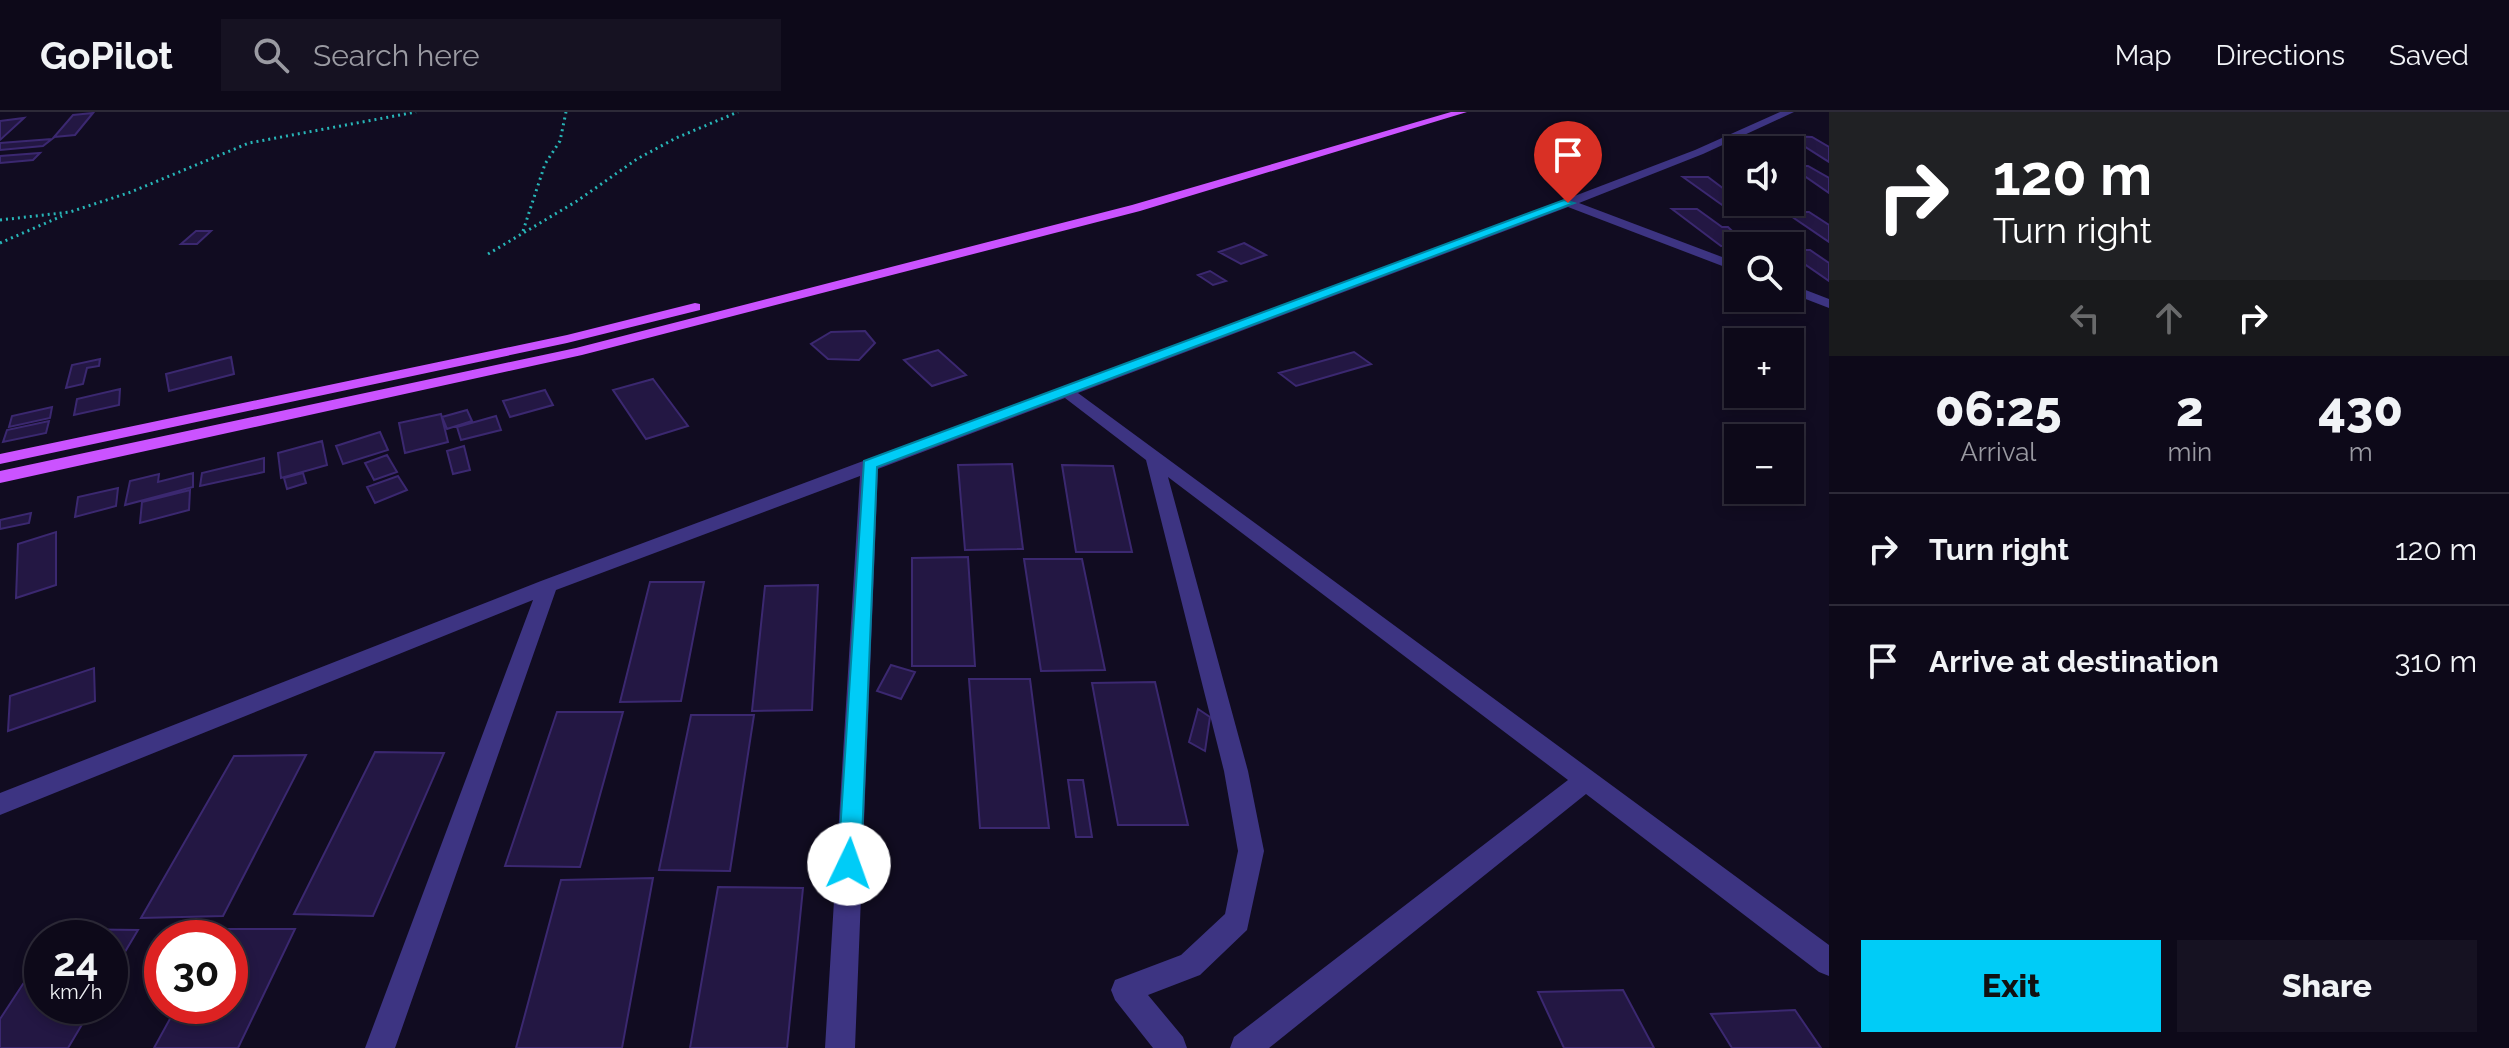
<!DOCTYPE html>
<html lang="en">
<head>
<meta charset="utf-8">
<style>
	:root { --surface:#0d0919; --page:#161222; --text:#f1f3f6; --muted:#9a9aa2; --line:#2d2a38; --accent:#00ccf7 }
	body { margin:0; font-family:Raleway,sans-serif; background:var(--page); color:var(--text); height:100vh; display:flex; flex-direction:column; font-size:30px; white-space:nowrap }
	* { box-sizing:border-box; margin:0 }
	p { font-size:26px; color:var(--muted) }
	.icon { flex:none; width:44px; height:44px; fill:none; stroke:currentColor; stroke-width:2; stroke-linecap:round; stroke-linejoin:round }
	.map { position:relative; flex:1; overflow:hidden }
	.details { display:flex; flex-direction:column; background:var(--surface); width:680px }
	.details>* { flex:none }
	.top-card { background:#202124; color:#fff; overflow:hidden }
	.fabs { position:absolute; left:1724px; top:24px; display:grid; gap:16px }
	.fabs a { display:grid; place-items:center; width:80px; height:80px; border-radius:0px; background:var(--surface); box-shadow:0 4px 12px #0003,0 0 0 2px var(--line); font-size:40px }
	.speed { position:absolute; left:24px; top:808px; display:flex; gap:16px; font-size:40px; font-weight:700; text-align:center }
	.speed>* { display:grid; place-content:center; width:104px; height:104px; border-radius:50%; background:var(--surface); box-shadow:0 4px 12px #0003,0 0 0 2px var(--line); line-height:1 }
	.speed small { font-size:20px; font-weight:400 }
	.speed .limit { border:12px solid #d22; background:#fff; color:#111 }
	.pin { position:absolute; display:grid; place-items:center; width:68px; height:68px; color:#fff; margin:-82px -34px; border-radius:50% 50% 50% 0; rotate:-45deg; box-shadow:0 0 8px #0007 }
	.pin .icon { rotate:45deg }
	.me { position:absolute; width:88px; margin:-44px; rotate:3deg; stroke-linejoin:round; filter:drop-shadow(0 0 6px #0008) }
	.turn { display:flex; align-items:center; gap:28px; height:168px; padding:0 32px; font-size:36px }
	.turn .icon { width:104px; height:104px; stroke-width:2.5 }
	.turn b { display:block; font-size:56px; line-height:68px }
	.lanes { display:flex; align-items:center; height:76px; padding:0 32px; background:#0003; justify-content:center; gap:40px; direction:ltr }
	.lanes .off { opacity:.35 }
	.eta { display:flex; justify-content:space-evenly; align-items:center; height:136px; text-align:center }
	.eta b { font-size:48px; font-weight:800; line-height:56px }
	.primary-button { display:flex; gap:16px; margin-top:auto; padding:16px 32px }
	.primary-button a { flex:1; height:92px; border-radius:0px; background:var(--accent); color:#111; font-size:32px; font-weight:800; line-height:92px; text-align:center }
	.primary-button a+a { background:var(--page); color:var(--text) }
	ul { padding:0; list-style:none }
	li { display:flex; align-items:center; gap:24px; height:112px; padding:0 32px; border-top:2px solid var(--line) }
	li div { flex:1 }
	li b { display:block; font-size:30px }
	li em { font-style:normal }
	header { display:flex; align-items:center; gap:48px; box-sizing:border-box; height:112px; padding:0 40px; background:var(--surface); border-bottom:2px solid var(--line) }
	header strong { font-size:38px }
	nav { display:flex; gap:44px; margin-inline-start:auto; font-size:28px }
	.search { width:560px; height:72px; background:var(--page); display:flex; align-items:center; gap:20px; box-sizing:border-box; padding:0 28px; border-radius:0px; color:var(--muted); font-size:30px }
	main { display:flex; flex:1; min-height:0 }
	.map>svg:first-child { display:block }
	.building { fill:#231743; stroke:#3b2870; stroke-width:2 }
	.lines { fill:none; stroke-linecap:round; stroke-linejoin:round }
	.path { stroke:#28b5b7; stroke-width:3; stroke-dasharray:2 4; stroke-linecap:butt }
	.minor { fill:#3d3482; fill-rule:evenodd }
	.major { fill:#cb53ff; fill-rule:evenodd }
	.route { fill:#00ccf7; stroke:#0085a1; stroke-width:2 }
</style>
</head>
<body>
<header>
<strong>GoPilot</strong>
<div class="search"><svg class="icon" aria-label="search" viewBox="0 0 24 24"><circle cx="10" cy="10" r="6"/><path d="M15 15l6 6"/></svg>Search here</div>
<nav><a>Map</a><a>Directions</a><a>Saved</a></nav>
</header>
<main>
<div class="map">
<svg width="1829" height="936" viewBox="0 0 1829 936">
	<rect width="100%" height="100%" fill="#110c21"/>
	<!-- building -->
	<path class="building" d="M93 1 75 23 54 25 73 3Z
		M24 6 0 28V9Z
		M1788 24 1812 25 1829 35V50Z
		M52 27 43 34 0 38V31Z
		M40 41 33 48 0 51V44Z
		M1790 54H1808L1829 66V81Z
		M1683 65H1708L1728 80H1734L1738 83V90L1750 95H1725Z
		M1672 97H1697L1722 115H1728L1747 133 1721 134Z
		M1785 100H1809L1829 113V130Z
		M196 119H211L197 132H181Z
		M1244 131 1266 143 1241 152 1219 140Z
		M1790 138H1810L1829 151V169L1790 142Z
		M1210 159 1226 169 1213 173 1198 163Z
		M865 219 875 231 859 248 828 247 811 232 831 220Z
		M938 238 966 263 932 274 904 248Z
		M1354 240 1371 252 1296 274 1279 261Z
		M231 245 234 262 169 279 166 262Z
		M100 247 99 254 87 256 83 272 66 276 72 253Z
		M653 267 688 314 646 327 613 278Z
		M120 277 119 293 74 303 77 287Z
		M545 278 553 293 510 305 503 289Z
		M52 295 50 306 9 315 12 304Z
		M467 298 472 309 447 317 442 305Z
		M441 302 448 330 405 341 399 311Z
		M496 304 501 318 461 328 457 315Z
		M49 309 46 321 3 330 7 318Z
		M380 320 388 338 343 352 336 334Z
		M322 329 327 353 281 366 278 341Z
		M464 334 470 358 453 362 447 339Z
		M387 343 397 360 374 368 365 351Z
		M264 346V360L200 374 202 361Z
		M1012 352 1023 437 965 438 958 353Z
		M1062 353 1113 354 1132 440H1076Z
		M193 361V375L125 393 130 369 159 362 158 370Z
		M303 361 306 371 287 377 284 366Z
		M398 364 407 378 375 391 367 375Z
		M118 376 116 394 75 405 78 385Z
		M190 378 189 398 140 411 142 390Z
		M31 401 29 411 0 417V408Z
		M56 420V473L16 486 18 432Z
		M968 445 975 554H912V446Z
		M1024 447H1082L1105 558 1041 559Z
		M650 470H704L681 589 620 590Z
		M818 473 812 598 752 599 765 474Z
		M891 553 915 560 901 587 877 579Z
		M94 556 95 589 8 619 10 584Z
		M969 567H1030L1049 716H980Z
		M1155 570 1188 713H1118L1092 571Z
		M1198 597 1210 605 1205 639 1189 630Z
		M557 600H623L580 755 505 754Z
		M691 603H754L730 759 659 758Z
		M375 640 444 641 373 804 294 802Z
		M306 643 223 804 141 806 234 644Z
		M1068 668H1083L1092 725H1076Z
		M653 766 622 936H516L561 768Z
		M718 775 803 776 787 936H690Z
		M59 817 138 818 110 865V826H53Z
		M218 817H295L238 936H154L177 894H230V826H213Z
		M42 843V894H93L68 936H0V907Z
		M1623 878 1654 936H1564L1538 880Z
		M1795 898 1821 936H1732L1711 902Z"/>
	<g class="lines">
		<!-- path -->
		<path class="path" d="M0 108 70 100 131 80 249 31 416 0
			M523 119 545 52 560 29 566 0
			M0 131 62 104
			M488 142 577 89 637 47 676 26 738 0"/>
		<!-- minor -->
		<path class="minor" d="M1780 0H1794L1703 42 1579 91 1738 151V160L1568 95 1078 281 1829 833V864L1819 860 1586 682 1269 936H1230L1234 925 1568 668 1168 365 1248 659 1264 739 1247 818 1200 863 1148 883 1183 925 1187 936H1153L1115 888 1111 878 1115 868 1181 843 1225 802 1238 739 1224 659 1146 348 1065 286 878 357 855 936H825L860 364 556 478 395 936H365L533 488 0 703V681L541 469 1564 88 1695 38Z
			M1790 172 1829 187V196L1790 181Z"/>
		<!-- major -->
		<path class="major" d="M1451 0H1467L1140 99 582 243 0 371V359L576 236 1132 93Z
			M695 191 700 192V198L567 231 0 352V342L567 223Z"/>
	</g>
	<!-- route -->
	<path class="route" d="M1564 88 1574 91 877 355 861 752 858 759 849 762 841 759 838 752 864 349Z"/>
</svg>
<div class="fabs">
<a><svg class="icon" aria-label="sound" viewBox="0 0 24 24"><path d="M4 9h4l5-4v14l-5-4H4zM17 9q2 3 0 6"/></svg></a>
<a><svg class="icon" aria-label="search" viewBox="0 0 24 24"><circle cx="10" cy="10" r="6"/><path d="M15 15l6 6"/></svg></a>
<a>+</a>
<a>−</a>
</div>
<div class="speed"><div>24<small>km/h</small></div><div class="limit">30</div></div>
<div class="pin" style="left:1568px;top:91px;background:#d93025"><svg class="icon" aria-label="arrive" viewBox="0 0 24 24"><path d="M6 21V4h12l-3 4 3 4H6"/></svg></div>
<svg class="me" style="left:849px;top:752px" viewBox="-20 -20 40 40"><circle r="19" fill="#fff"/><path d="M0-13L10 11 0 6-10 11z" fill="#00ccf7"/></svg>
</div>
<section class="details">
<div class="top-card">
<div class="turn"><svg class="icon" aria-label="right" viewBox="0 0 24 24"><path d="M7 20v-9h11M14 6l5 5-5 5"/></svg><div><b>120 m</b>Turn right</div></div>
<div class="lanes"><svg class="icon off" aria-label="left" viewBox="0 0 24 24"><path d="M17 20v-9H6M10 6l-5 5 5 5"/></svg><svg class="icon off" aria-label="ahead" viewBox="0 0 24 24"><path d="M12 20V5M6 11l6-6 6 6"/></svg><svg class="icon" aria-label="right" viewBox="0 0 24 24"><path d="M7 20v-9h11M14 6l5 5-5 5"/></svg></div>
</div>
<div class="eta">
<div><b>06:25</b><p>Arrival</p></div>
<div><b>2</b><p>min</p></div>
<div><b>430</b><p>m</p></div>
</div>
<ul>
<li><svg class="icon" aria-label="right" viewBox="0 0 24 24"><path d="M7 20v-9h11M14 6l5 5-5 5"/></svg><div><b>Turn right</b></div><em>120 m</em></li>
<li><svg class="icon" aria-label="arrive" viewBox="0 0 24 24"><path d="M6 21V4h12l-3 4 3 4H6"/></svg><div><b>Arrive at destination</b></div><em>310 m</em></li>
</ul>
<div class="primary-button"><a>Exit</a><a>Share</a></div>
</section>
</main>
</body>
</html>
